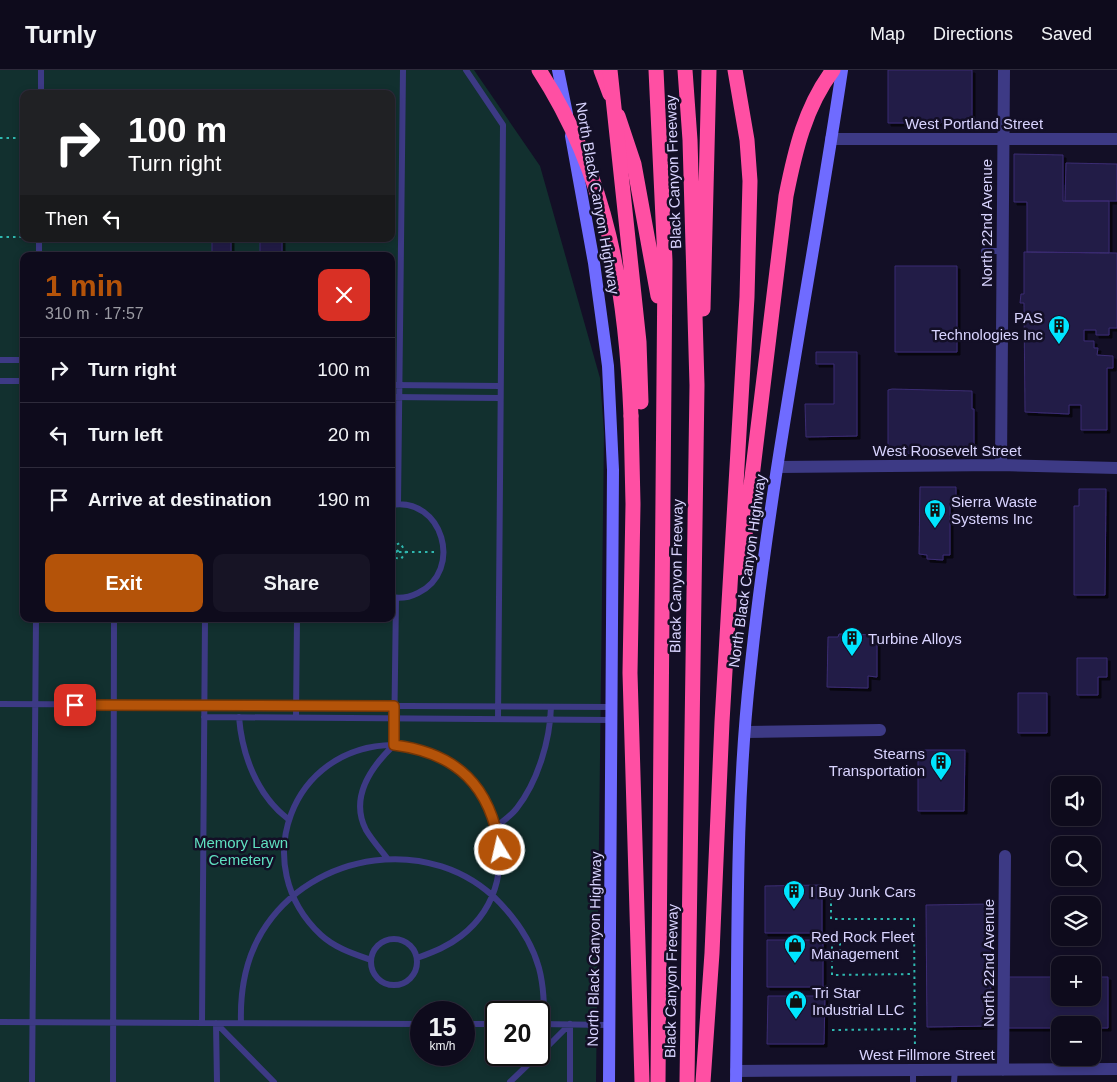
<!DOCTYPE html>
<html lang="en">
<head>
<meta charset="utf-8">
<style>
	:root { --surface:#0e0b1c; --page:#171425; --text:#f1f3f6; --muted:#9b9ba3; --line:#2e2b3b; --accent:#b45309 }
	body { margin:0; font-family:Helvetica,sans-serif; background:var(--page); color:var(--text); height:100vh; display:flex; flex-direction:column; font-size:19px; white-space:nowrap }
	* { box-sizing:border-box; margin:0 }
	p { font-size:16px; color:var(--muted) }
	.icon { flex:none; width:28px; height:28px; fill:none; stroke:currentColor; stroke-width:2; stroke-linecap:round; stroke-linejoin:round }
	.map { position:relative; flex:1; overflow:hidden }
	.drawer { position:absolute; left:20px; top:182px; width:375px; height:370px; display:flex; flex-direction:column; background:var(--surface); border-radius:10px; box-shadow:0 2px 8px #0003,0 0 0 1px var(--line) }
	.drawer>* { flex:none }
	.guide { position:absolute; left:20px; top:20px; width:375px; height:152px; border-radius:10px; box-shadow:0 2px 8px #0003,0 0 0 1px var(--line); background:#202124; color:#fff; overflow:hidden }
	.buttons { position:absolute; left:1051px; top:706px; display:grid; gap:10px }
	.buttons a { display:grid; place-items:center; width:50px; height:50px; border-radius:10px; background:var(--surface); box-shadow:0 2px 8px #0003,0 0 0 1px var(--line); font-size:25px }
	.speed { position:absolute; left:410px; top:931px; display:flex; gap:10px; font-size:25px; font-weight:700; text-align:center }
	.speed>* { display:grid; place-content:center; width:65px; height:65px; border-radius:50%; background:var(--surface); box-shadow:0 2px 8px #0003,0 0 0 1px var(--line); line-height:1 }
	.speed small { font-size:12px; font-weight:400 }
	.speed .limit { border:2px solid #111; border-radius:8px; background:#fff; color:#111 }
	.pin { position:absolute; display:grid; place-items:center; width:42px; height:42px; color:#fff; margin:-21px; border-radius:10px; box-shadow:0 2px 8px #0006 }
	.me { position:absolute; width:55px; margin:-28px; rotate:351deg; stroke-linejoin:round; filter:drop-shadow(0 0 4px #0008) }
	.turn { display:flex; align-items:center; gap:18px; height:105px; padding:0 25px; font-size:22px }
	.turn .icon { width:65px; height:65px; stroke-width:2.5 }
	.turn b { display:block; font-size:35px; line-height:42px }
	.then { display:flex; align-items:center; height:48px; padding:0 25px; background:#0003; gap:10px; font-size:19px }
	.round { display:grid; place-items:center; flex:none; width:52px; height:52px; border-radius:10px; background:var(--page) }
	.overview { display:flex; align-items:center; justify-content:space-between; height:85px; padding:0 25px }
	h1 { font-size:30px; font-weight:600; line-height:38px; color:var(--accent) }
	.cta { display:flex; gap:10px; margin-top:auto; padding:10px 25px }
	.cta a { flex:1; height:58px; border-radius:10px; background:var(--accent); color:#fff; font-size:20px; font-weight:600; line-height:58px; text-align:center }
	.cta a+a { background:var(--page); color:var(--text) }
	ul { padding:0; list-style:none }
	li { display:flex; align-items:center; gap:15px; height:65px; padding:0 25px; border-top:1px solid var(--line) }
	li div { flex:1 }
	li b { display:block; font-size:19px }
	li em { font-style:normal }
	header { display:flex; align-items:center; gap:30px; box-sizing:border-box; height:70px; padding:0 25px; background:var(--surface); border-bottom:1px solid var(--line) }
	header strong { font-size:24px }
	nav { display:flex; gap:28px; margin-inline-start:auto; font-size:18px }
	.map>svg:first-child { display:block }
	.green { fill:#12302f; fill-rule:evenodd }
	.building { fill:#241b47; stroke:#3b2d73; filter:url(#shadow) }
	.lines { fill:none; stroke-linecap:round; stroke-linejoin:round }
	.path { stroke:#2fb8b0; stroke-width:2; stroke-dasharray:2.5 4; stroke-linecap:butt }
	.service { stroke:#3d3a85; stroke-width:6 }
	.minor { stroke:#3d3a85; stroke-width:12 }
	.secondary { stroke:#6f6bff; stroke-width:12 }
	.motorway { stroke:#ff4fa3; stroke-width:15 }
	.motorway-bridge { stroke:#ff4fa3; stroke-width:15 }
	.route-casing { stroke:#753606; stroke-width:12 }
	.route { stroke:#b45309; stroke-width:9 }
	.labels { text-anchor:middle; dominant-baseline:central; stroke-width:5; stroke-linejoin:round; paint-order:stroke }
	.street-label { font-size:15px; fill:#d9d4ff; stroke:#130f26 }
	.poi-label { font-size:15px; fill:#d9d4ff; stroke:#130f26; text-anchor:start }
	.park-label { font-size:15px; fill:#5fe0c0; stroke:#130f26 }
</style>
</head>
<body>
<header>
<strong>Turnly</strong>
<nav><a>Map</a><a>Directions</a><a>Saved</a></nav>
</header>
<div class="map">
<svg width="1117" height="1012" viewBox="0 0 1117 1012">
	<defs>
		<filter id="shadow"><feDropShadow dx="3" dy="3" stdDeviation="0" flood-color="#0009"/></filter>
	</defs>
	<rect width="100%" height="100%" fill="#130f26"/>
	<!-- green -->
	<path class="green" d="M0 0H474L540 96 600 308 604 363 596 1012H0ZM24 24H391V169H24ZM24 186H391V549H24ZM421 942H464V985H421ZM496 942H539V985H496Z"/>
	<!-- building -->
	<path class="building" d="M888 0H972V50H941V53H888Z
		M1014 84 1063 85V131H1109V183L1027 182V132H1014Z
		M1066 93 1117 94V131H1065Z
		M212 169H231V186H212Z
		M260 169H282V186H260Z
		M1024 182 1117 183V258H1109V265H1096V260H1084V271H1094V278H1098L1097 285 1113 286V298H1107V360H1081V335H1069V344L1025 342 1024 233H1020L1021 224H1024Z
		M895 196H957V282H895Z
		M816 282H857V366L806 367 805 334H834V294H816Z
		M892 319 972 321V339H974V385L888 383V320Z
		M920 417H956V434H950V485H943V490L927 489V485L919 484Z
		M1079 419H1106L1105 525H1074V436H1079Z
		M839 564 877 565V607L868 606V618L827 617 828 567H838Z
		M1077 588H1107V607H1098V625H1077Z
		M1018 623H1047V663H1018Z
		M918 680H965L964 741H918Z
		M822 815V863H765V816Z
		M990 834 991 956 927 957 926 835Z
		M767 870H823V917H767Z
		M1007 907H1060V928H1092V907H1108V958H1092V955H1060V958H1006Z
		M768 926H825L824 974H767Z"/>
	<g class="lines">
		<!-- path -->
		<path class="path" d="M0 68H24
			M0 167H24
			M391 477 400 473 406 482 401 489 391 487
			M397 480 399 482 398 483H396Z
			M391 482H396
			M399 482H435
			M839 827V818H831V849H914L915 986 913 988
			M840 882V874L832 873V905L914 904
			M832 960 915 959"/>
		<!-- service -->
		<path class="service" d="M466 0 503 55 498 649
			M41 24V0
			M984 181H1002
			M39 186V169
			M0 290H24
			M0 311H24
			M391 315 500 316
			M391 327 500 328
			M398 434 403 0
			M391 435C443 426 464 501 418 523 410 527 400 529 391 527
			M0 634 613 637
			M204 647 612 650
			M239 647C242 685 257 725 288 749
			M296 647 297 549
			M497 756C503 751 512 745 517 738 538 711 550 670 551 637
			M387 788C380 779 372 770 366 760 349 727 371 697 394 675L396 528
			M371 892a23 23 0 1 1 46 0a23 23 0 1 1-46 0Z
			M371 890C354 884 335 878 321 865 247 796 291 676 393 675 491 674 539 806 461 866 447 877 433 882 417 888
			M0 952 421 954
			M202 953 205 549
			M241 953C240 921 245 890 262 862 312 780 433 763 500 833 518 852 532 873 539 898 544 917 544 935 544 954
			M464 954H496
			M539 954 609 955
			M539 985 570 954V1012
			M32 1012 36 549
			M113 1012 114 549
			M217 1012 216 953 274 1012
			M510 1012 538 985
			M913 1012V1000
			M954 1012 955 1000"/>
		<!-- minor -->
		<path class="minor" d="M831 69H1117
			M1001 395 1004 0
			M778 397 1001 395 1117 398
			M745 662 880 660
			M1003 1000 1005 786
			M736 1001 1117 999"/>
		<!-- secondary -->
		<path class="secondary" d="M558 0 567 44
			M571 66 594 193 608 296 613 400 609 1012
			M736 1012C738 876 735 738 750 603 771 401 812 201 842 0"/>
		<!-- motorway -->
		<path class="motorway" d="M601 0 610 24
			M656 0 665 191 658 1012
			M685 0 690 70 697 315 687 1012
			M618 46 634 94 658 226
			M703 239 709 0
			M631 346 633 434 630 603 642 1012
			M741 498 786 126C795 81 805 37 833 0
			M703 1012 712 883 722 652 747 227 750 111 747 70 735 0"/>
		<!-- motorway-bridge -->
		<path class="motorway-bridge" d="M539 0C608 106 626 221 631 346
			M610 0 639 272 641 332"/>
	</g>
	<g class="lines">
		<!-- route casing -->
		<g class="route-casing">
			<path id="route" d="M75 635 394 636V675C457 683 491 716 500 780"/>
		</g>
		<!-- route -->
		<use href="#route" class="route"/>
	</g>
	<!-- icons -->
	<defs>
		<g id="building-pin" transform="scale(1.125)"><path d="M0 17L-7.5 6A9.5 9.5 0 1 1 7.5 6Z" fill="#00e5ff" stroke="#130f26"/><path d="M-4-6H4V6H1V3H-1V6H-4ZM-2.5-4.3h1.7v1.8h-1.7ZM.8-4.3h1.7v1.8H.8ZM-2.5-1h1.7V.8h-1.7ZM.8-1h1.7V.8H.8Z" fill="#111"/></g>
		<g id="shop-pin" transform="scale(1.125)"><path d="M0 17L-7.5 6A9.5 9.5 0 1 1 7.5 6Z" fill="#00e5ff" stroke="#130f26"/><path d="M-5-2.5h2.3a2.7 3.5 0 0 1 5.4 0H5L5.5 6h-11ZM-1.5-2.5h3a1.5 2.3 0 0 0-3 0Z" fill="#111"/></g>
	</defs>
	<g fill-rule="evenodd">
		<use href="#building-pin" x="1059" y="256"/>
		<use href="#building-pin" x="935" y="440"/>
		<use href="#building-pin" x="852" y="568"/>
		<use href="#building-pin" x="941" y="692"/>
		<use href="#building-pin" x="794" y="821"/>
		<use href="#shop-pin" x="795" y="875"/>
		<use href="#shop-pin" x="796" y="931"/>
	</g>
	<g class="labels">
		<!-- street labels -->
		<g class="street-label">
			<text x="974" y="53">West Portland Street</text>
			<text transform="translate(673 102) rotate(-92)">Black Canyon Freeway</text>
			<text transform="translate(598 128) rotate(80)">North Black Canyon Highway</text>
			<text transform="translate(986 153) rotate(-90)">North 22nd Avenue</text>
			<text x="947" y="380">West Roosevelt Street</text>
			<text transform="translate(747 501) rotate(-82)">North Black Canyon Highway</text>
			<text transform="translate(676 506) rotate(-89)">Black Canyon Freeway</text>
			<text transform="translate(594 879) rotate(-89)">North Black Canyon Highway</text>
			<text transform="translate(988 893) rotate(-90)">North 22nd Avenue</text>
			<text transform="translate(671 911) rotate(-89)">Black Canyon Freeway</text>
			<text x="927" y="984">West Fillmore Street</text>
		</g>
		<!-- poi labels -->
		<g class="poi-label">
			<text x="1043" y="247" text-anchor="end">PAS<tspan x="1043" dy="17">Technologies Inc</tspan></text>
			<text x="951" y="431">Sierra Waste<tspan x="951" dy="17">Systems Inc</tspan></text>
			<text x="868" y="568">Turbine Alloys</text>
			<text x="925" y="683" text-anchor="end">Stearns<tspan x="925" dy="17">Transportation</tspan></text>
			<text x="810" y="821">I Buy Junk Cars</text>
			<text x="811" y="866">Red Rock Fleet<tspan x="811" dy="17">Management</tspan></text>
			<text x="812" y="922">Tri Star<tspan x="812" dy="17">Industrial LLC</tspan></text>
		</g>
		<!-- park labels -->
		<g class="park-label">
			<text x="241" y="772">Memory Lawn<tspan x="241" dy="17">Cemetery</tspan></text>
		</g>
	</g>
</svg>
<div class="buttons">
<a><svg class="icon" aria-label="sound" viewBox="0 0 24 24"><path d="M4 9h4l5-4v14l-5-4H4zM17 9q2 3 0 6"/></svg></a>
<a><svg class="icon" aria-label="search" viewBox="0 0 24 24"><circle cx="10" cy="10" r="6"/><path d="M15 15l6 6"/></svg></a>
<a><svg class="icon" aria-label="layers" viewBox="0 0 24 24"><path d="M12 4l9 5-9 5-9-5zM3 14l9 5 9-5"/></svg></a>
<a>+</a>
<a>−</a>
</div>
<div class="speed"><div>15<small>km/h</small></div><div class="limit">20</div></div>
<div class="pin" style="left:75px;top:635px;background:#d93025"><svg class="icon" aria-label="arrive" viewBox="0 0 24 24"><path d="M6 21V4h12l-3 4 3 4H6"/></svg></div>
<svg class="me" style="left:500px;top:780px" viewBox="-20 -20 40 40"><circle r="17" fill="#b45309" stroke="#fff" stroke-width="3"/><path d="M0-11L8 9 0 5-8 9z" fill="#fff"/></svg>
<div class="guide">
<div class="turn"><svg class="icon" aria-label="right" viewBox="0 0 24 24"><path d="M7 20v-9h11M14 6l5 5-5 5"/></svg><div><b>100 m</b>Turn right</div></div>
<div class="then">Then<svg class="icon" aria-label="left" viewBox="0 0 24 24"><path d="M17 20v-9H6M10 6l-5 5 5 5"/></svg></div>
</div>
<section class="drawer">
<div class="overview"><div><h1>1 min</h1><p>310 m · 17:57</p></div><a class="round" style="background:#d93025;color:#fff"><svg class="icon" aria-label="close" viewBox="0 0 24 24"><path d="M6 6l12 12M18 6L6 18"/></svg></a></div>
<ul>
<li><svg class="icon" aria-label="right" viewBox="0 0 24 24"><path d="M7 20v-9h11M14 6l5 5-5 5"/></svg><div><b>Turn right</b></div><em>100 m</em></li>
<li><svg class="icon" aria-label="left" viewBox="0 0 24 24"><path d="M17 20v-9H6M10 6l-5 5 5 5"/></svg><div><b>Turn left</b></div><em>20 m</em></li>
<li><svg class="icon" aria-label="arrive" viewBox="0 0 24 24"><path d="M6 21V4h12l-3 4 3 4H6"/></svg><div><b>Arrive at destination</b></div><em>190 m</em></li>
</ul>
<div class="cta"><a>Exit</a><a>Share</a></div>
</section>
</div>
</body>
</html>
